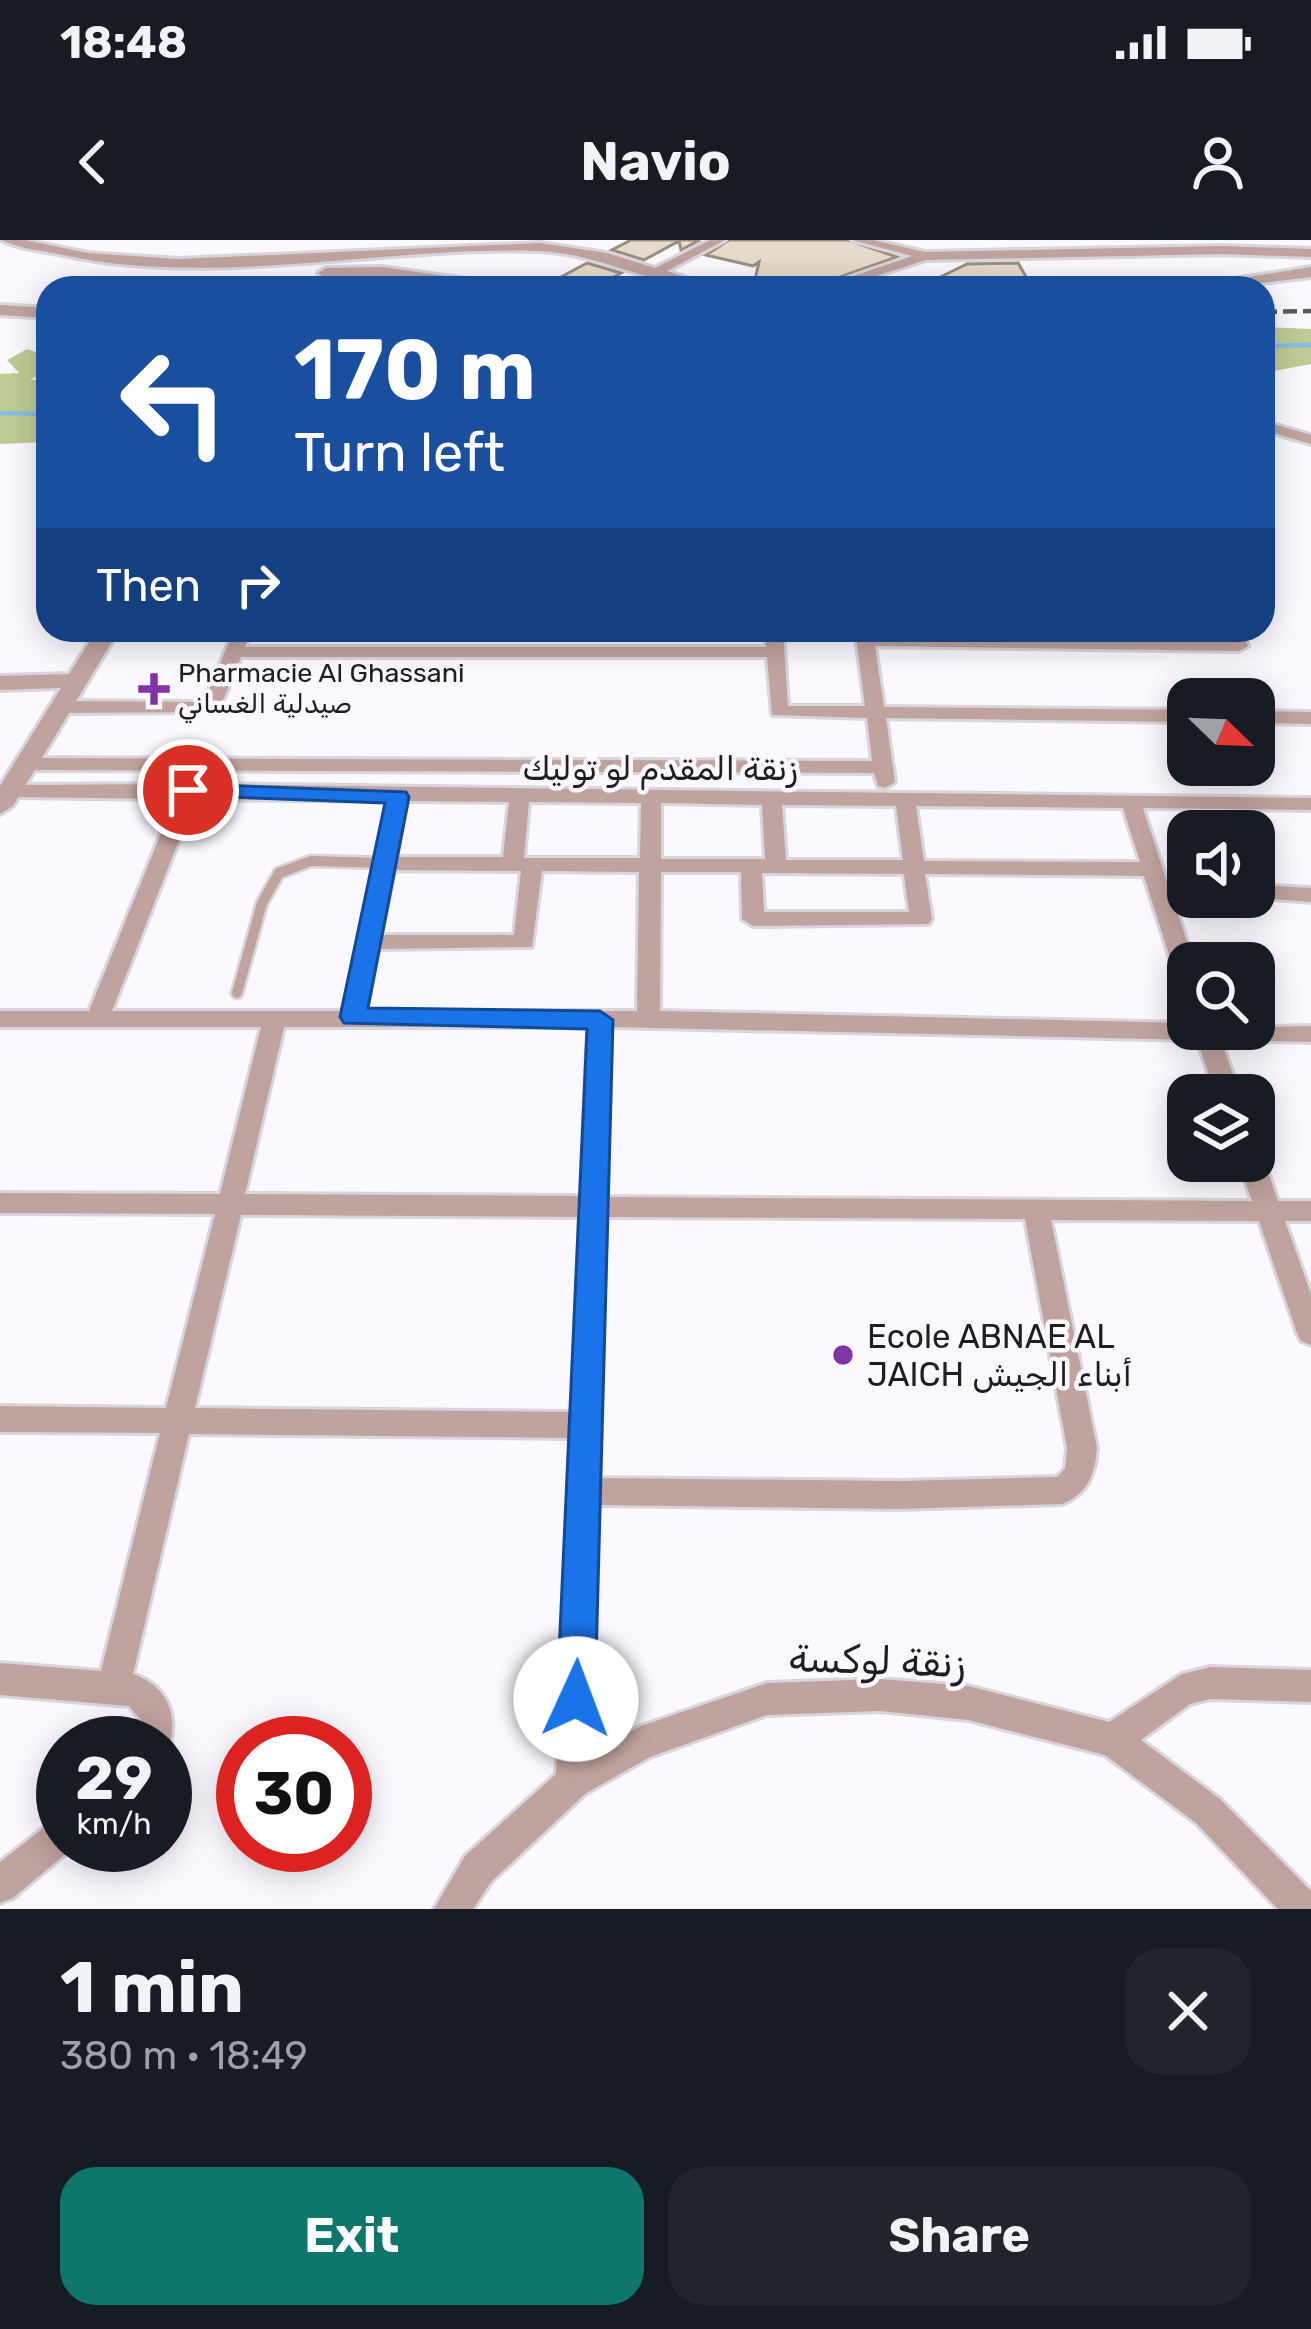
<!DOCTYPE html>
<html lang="en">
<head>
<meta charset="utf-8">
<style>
	:root { --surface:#171b24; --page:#20242c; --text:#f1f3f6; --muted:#9ea1a6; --accent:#0f766e }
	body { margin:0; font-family:Rubik,Cairo,sans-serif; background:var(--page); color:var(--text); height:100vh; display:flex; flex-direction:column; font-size:45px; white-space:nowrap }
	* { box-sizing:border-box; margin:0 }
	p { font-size:39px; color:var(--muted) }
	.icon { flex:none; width:66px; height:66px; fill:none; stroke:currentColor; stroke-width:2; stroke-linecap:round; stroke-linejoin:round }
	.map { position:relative; height:1669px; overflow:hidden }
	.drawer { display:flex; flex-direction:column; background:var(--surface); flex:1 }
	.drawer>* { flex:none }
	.top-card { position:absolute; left:36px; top:36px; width:1239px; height:366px; border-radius:36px; box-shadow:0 6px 30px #0003; background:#1a4fa0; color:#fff; overflow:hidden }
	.needle { width:78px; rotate:113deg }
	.tools { position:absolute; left:1167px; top:438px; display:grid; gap:24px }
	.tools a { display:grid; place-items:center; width:108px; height:108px; border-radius:24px; background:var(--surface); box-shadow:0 6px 30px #0003; font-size:60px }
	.speed { position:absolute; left:36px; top:1476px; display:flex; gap:24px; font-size:60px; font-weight:700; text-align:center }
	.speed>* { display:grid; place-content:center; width:156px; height:156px; border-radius:50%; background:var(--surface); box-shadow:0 6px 30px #0003; line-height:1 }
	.speed small { font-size:30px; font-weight:400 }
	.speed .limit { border:18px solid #d22; background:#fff; color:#111 }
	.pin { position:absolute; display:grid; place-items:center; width:102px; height:102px; color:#fff; margin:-51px; border:6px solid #fff; border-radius:50%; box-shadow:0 3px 12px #0007 }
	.me { position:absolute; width:132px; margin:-66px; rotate:2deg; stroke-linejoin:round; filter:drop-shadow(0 0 9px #0008) }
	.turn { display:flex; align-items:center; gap:42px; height:252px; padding:0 60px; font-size:54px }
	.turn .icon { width:156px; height:156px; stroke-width:2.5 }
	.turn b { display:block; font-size:84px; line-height:102px }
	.then { display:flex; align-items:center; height:114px; padding:0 60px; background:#0003; gap:24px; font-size:45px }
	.round { display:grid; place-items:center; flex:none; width:126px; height:126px; border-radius:36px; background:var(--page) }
	.overview { display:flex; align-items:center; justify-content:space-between; height:204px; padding:0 60px }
	h1 { font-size:72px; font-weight:700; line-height:90px }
	.button { display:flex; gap:24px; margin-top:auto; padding:24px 60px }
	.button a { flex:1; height:138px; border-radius:36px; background:var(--accent); color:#fff; font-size:48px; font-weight:700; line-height:138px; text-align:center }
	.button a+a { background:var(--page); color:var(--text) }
	.status { display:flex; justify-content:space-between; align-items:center; height:84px; padding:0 60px; background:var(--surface); direction:ltr }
	.status svg { height:33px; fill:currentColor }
	header { display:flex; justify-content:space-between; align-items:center; height:156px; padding:0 60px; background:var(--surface); font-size:54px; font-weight:700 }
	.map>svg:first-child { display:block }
	.forest { fill:#bdcc95 }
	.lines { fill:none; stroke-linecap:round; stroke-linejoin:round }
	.stream { stroke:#88bee1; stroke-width:4.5 }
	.building { fill:#e6dbca; stroke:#9a8f7f; stroke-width:3 }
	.service-casing { stroke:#d9d5dc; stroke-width:15 }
	.minor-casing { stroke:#d9d5dc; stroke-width:6 }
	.tertiary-casing { stroke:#d9d5dc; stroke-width:6 }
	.service { stroke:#c0a39f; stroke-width:10 }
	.minor { fill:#c0a39f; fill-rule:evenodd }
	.tertiary { fill:#c0a39f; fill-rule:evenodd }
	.rail { stroke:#5b575e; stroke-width:4.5; stroke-dasharray:14 6; stroke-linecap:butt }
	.route { fill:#1a73e8; stroke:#114b97; stroke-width:3 }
	.poi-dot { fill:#8134a5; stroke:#fcf8ff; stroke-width:4.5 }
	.labels { text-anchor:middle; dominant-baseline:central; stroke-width:9; stroke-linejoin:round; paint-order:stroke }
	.far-poi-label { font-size:27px; fill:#201c23; stroke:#fcf8ff; text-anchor:start }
	.street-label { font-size:33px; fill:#201c23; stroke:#fcf8ff }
	.poi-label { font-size:33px; fill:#201c23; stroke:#fcf8ff; text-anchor:start }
	.near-street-label { font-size:39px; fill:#201c23; stroke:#fcf8ff }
</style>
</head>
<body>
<div class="status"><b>18:48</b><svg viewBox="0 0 49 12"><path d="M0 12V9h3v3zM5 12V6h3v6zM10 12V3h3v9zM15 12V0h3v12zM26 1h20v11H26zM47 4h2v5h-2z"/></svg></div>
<header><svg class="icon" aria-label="back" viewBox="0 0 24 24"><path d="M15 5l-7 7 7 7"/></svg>Navio<svg class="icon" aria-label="person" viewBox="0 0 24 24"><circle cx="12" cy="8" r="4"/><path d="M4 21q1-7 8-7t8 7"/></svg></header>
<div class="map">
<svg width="1311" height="1669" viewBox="0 0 1311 1669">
	<rect width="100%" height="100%" fill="#fcf8ff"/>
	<!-- forest -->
	<path class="forest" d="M1263 87 1311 89V124L1263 133Z
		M27 109 48 116V130L30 140 48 139V202L0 204V134L19 133 7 120Z"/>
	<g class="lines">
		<!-- stream -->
		<path class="stream" d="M1263 106 1311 105
			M0 173 48 174"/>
	</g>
	<!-- building -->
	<path class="building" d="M631 0H700L681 10 679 1 644 20 612 10Z
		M729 0H848L897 17 809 48H753L759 22 753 26 706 15Z
		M587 23 621 33 603 43 559 38Z
		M1018 23 1028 40 922 46 967 24Z"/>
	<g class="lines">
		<!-- service casing -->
		<g class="service-casing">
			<path id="service" d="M237 753 262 663 279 633 311 621 384 623"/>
		</g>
		<!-- minor casing -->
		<g class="minor-casing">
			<path id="minor" d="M2 0H25L88 13 178 19 540 3 607 13 655 28 710 0H725L667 31 715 48C655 48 600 13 538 11 385 6 214 48 63 15 44 11 19 9 2 0Z
				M852 0H873L925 12 1222 6 1311 9V17L1222 14 926 20 838 48H819L912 16Z
				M1263 181 1311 195V204L1263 190Z
				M234 390H252L245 407H766L765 390H783L788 466H865L855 390H873L874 396 1228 401 1223 390H1241L1248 406 1239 411 875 406 884 467 1188 470V482L886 478 895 542 885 548 878 546 874 533 25 530 15 524 25 518 872 521 867 478 772 475 767 417H241L218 472 61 473 52 467 61 461 204 462Z
				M1254 471 1311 472V484L1254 483Z
				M188 544 1311 558V570L1143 568 1167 642 1188 643V657L1172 656 1194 723H1188V748L1177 740 1144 636 925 634 932 679 929 684 753 686 742 679 741 632H661L660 771 1188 783V789L1311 786V802L1221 800 1240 855H1216L1197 800 611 787 607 957 1252 961 1238 921H1254V912L1264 921 1278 961H1311V981H1285L1311 1054V1105L1301 1101 1297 1093 1259 981 1051 980 1097 1208C1095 1234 1088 1254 1062 1264L901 1269 598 1265 591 1513 641 1486 767 1443 880 1439 968 1446 1109 1482 1182 1434 1210 1427 1311 1430V1462L1210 1459 1190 1464 1141 1500 1220 1559 1311 1651V1669H1278L1196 1583 1105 1515 968 1480 880 1471 767 1475 650 1517 585 1554 491 1642 473 1669H434L465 1616 556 1534 571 1198 189 1194 133 1434C171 1447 180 1480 166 1515L165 1503H137L141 1480 129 1466 0 1455V1423L101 1431 160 1193 0 1192V1166L166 1168 215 974 0 973V953L220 954 261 787H0V771H89L175 559 9 557 2 555 0 550 9 545ZM195 559 387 561 343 771H112ZM407 561 509 562 503 617H396ZM529 562 641 563 640 618H524ZM661 563 762 565 765 619H661ZM782 565 896 566 903 620H786ZM916 566 1123 568 1140 622 924 621ZM394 630 521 631 514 695H381ZM542 631 639 632 637 771H366L378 709 532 707ZM762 633 904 634 909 672H764ZM284 787H588L581 956 245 954ZM241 975 580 977 572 1172 195 1168ZM606 977 1025 979 1067 1208 1065 1229 1057 1237 901 1241 599 1238Z
				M1254 645 1311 648V662L1247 657H1254Z
				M63 1576V1605L75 1606 13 1658 0 1663V1622L51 1582Z"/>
		</g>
		<!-- tertiary casing -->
		<g class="tertiary-casing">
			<path id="tertiary" d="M382 27 495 43 503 48C443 48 386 37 326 38L318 33 326 28Z
				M1311 27V37L1222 48H1178Z
				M322 39 330 44 327 47 285 48Z
				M0 65 48 68V78L0 75Z
				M97 390H119L13 566 0 574V546L61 448 0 450V436L69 434Z"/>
		</g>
		<!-- service -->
		<use href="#service" class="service"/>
		<!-- minor -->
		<use href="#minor" class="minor"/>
		<!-- tertiary -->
		<use href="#tertiary" class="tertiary"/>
		<!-- rail -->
		<path class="rail" d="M1263 72 1311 71"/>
	</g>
	<!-- route -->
	<path class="route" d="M188 544 406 552 409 557 368 768 600 771 613 780 595 1459 589 1472 576 1478 562 1472 557 1459 587 789 344 783 340 777 385 563 180 555V546Z"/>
	<!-- markers -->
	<g class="poi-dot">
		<path d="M148 431h12v12h12v12h-12v12h-12v-12h-12v-12h12z"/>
		<circle cx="843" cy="1115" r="12"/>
	</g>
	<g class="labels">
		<!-- far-poi labels -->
		<g class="far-poi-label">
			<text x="178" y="433">Pharmacie Al Ghassani<tspan x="178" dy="31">صيدلية الغساني</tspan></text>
		</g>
		<!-- street labels -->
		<g class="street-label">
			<text x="660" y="528">زنقة المقدم لو توليك</text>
		</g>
		<!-- poi labels -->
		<g class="poi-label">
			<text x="867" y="1096">Ecole ABNAE AL<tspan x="867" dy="38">JAICH أبناء الجيش</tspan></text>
		</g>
		<!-- near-street labels -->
		<g class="near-street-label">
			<text transform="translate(877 1421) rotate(2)">زنقة لوكسة</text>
		</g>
	</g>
</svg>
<div class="tools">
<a><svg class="needle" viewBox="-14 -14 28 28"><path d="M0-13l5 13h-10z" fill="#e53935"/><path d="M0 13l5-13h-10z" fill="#9ea1a6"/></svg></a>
<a><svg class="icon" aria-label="sound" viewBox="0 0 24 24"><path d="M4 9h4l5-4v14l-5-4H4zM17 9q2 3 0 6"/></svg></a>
<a><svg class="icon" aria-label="search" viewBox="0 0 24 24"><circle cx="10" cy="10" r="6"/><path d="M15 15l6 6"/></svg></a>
<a><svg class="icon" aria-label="layers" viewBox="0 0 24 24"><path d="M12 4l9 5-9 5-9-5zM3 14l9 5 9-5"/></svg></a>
</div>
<div class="speed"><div>29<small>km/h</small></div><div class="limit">30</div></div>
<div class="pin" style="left:188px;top:550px;background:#d93025"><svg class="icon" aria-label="arrive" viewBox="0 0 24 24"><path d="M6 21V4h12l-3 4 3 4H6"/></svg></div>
<svg class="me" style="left:576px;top:1459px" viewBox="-20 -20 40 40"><circle r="19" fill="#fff"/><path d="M0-13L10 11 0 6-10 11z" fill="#1a73e8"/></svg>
<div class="top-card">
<div class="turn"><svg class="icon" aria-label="left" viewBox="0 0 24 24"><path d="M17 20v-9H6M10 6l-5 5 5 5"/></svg><div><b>170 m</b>Turn left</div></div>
<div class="then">Then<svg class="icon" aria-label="right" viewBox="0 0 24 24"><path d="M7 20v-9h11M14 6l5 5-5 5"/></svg></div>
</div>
</div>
<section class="drawer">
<div class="overview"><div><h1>1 min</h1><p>380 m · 18:49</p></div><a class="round"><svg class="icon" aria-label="close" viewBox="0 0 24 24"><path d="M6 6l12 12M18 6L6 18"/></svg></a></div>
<div class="button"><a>Exit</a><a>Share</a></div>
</section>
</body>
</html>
